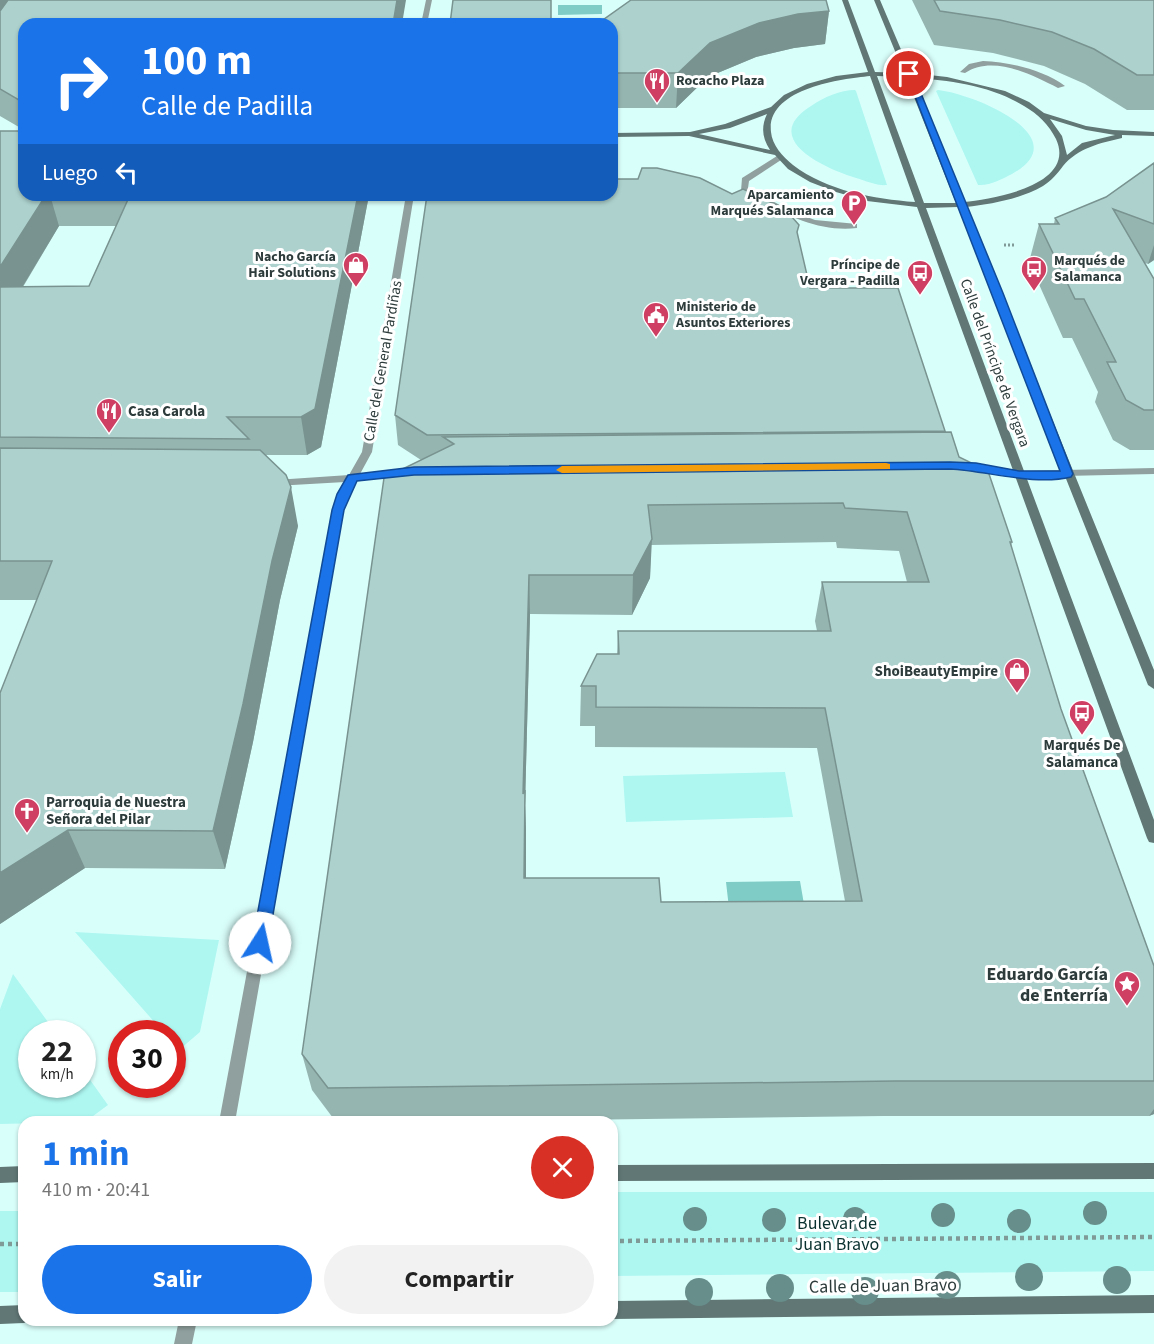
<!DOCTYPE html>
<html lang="es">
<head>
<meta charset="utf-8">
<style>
	:root { --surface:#fff; --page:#f2f2f2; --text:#222; --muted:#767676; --accent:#1a73e8 }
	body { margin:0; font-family:"Source Sans 3",sans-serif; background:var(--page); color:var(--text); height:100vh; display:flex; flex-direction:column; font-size:22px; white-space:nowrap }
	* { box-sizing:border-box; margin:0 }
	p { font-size:20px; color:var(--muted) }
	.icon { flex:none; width:33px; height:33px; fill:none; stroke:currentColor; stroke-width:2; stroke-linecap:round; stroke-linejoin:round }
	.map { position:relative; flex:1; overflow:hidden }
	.panel { position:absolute; left:18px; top:1116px; width:600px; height:210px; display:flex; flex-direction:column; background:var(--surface); border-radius:18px; box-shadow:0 2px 4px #0004 }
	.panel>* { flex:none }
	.banner { position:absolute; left:18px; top:18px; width:600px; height:183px; border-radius:18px; box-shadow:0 2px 4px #0004; background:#1a73e8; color:#fff; overflow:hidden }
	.speed { position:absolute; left:18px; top:1020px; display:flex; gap:12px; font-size:30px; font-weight:700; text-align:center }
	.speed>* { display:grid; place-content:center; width:78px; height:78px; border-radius:50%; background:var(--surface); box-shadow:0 2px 4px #0004; line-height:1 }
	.speed small { font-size:15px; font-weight:400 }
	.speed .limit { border:9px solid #d22; background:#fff; color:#111 }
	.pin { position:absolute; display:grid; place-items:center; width:51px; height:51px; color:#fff; margin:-26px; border:3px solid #fff; border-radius:50%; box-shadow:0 2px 6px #0007 }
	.me { position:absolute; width:66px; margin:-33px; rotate:10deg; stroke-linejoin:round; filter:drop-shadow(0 0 4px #0008) }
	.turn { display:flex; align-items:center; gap:21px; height:126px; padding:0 24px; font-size:27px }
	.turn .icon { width:78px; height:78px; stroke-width:2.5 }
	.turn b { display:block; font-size:42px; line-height:51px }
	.then { display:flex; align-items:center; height:57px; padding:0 24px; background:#0003; gap:12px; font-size:22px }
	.round { display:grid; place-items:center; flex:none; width:63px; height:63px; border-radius:32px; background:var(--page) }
	.summary { display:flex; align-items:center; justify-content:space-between; height:102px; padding:0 24px }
	h1 { font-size:36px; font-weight:700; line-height:45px; color:var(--accent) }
	.button { display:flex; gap:12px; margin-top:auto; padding:12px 24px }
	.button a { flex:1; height:69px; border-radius:36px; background:var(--accent); color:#fff; font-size:24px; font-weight:700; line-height:69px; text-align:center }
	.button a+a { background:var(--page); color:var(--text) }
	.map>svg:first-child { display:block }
	.green { fill:#aef7f1 }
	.water { fill:#7fccc6 }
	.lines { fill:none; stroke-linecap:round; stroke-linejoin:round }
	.path-far1 { stroke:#809a98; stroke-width:3; stroke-dasharray:2 2; stroke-linecap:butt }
	.path { stroke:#809a98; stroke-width:4.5; stroke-dasharray:4 4; stroke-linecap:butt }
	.lane { fill:#90a09e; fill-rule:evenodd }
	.street { fill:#90a09e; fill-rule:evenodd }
	.secondary { fill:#607775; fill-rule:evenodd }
	.tree { fill:#678e8b }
	.wall { fill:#95b5b1; fill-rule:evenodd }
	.shaded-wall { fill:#799390 }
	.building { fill:#add2ce; stroke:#799390; stroke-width:1.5; fill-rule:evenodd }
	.route { fill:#1a73e8; stroke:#114b97; stroke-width:1.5 }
	.slow { fill:#f59e0b }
	.labels { text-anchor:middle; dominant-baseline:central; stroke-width:6; stroke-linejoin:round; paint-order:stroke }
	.far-poi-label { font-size:14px; font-weight:bold; fill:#2d3c3b; stroke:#fff; text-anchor:start }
	.street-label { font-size:15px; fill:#2d3c3b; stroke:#fff }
	.poi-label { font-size:15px; font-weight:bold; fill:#2d3c3b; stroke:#fff; text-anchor:start }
	.near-poi-label { font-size:18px; font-weight:bold; fill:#2d3c3b; stroke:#fff; text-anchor:end }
	.near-park-label { font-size:18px; fill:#0a312f; stroke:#fff }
	.near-street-label { font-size:18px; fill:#2d3c3b; stroke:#fff }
</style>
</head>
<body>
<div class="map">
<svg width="1154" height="1344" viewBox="0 0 1154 1344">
	<rect width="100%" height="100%" fill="#d9fffb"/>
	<!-- green -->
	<path class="green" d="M855 90 856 91 887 185C877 186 866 181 856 178 826 169 758 139 811 106 824 97 840 90 855 90Z
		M938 90C970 93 1080 136 1012 174 1002 179 990 186 978 185L936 91Z
		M785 772 793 817 626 822 623 776Z
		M75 932 219 940 200 1032 179 1050 173 1043 172 1034 164 1033Z
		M13 974 56 1033 32 1034V1084H82L83 1070 108 1105 85 1122 0 1124V1009Z
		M612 1192H1154V1271L612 1276Z
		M0 1211H24V1292H0Z"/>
	<!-- water -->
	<path class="water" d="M558 5H602V14L558 15Z
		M800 881 806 916 730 917 726 882Z"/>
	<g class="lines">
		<!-- path-far1 -->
		<path class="path-far1" d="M1004 245H1014"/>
		<!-- path -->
		<path class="path" d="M612 1241 1154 1237
			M0 1244H24"/>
		<!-- lane -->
		<path class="lane" d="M983 61C1010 62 1043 70 1065 86L1058 88C1032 75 993 54 965 73L960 72 969 64Z
			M777 156 784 158 749 181 748 188 791 211 815 220 857 224V228C815 233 777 210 741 191L742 178Z"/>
		<!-- street -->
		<path class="street" d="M426 0H432L427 24H421Z
			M406 195H414L372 452 360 474 410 468 415 471 410 474 356 481 348 494 343 510 235 1122H219L333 510 338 494 345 482 275 486 270 483 275 480 349 475 362 452Z
			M964 463 1019 471 1154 468V474L1019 477 960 468 959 466Z
			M179 1320H197L192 1344H174Z"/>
		<!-- secondary -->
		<path class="secondary" d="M842 0H848L875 72 904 73 874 0H880L911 73 947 77 1005 91 1029 102 1044 113 1086 126 1113 130 1154 132V136L1122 135V138C1100 143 1078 148 1063 166 1057 174 1052 180 1043 186 1020 199 992 204 966 207L1154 670V689L1148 685 958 207 926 208 1154 820V843L1149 842 1147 838 917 207 867 201 836 192 810 182 788 169 775 155 689 136 612 137V133L690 132 725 124 771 107 784 95 807 84 836 76 868 72ZM870 76 915 202C874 199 827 191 793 165 783 157 772 145 771 132 766 89 840 79 870 76ZM877 76 906 77 956 203H924ZM913 78C950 80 992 86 1024 106 1038 114 1049 125 1056 139 1077 185 994 199 964 202ZM767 114C761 127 762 138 770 150L699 134 730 128ZM1050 119 1086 130 1115 135 1082 143 1067 155 1062 136Z
			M1154 1163V1179L612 1181V1165Z
			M24 1166V1182L0 1183V1167Z
			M1154 1295V1313L612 1319V1301Z
			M24 1305V1320H30L24 1323 0 1324V1306Z"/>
	</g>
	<!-- trees -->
	<g class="tree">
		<circle cx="1095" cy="1213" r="12"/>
		<circle cx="943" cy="1215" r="12"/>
		<circle cx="695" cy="1219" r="12"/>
		<circle cx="855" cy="1219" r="12"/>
		<circle cx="774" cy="1220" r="12"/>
		<circle cx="1019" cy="1221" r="12"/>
		<circle cx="1029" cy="1277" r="14"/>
		<circle cx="1117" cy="1280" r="14"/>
		<circle cx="947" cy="1285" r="14"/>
		<circle cx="780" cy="1288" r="14"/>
		<circle cx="865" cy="1291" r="14"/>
		<circle cx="699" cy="1292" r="14"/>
	</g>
	<!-- wall -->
	<path class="wall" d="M0 0 24 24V130L0 116Z
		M912 0H1154V110H1127L1085 84 1044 66 993 53 934 45Z
		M829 11 825 44 794 48 756 57 708 77 676 108H612V24Z
		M0 131 24 195H369L321 447 307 455H266L298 526 280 600 253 742 225 869 85 868 0 924 37 600H0ZM59 226H116L89 286 23 287Z
		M1154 163V260L1148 264 1145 263 1154 279V450H1130L1113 440 1095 402 1098 392 1072 338H1063L1029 262 1039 224H1054L1055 218 1106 197Z
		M797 235 810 288 945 431V432L959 457 1012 542 1011 546 1061 709 1154 966V1114L1149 1116H883L415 1122H336L312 1090 302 1054 421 460 398 445 395 415ZM836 542 837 548 899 551 907 582H822L815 621 817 631H618L617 654 581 686 580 726H595V747L817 748 845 901 661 902 526 878V829L525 806 530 614 632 615 650 578 651 545Z"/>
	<!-- shaded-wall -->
	<path class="shaded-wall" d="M0 0H28L0 39Z
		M397 0H406L402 24H393Z
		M829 11 825 44 794 48 756 57 708 77 676 108 678 73 710 43 759 23 798 14Z
		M46 195H50L59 226 0 324V267Z
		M358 195H369L321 447 307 455 301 417Z
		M1154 245V260L1148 264Z
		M291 487 298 526 280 600 253 742 225 869 213 831 272 561Z
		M652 539 650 578 632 615 633 575Z
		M529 575 530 614 525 805 526 829V916L524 878 523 794Z
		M68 830 85 868 0 924V873Z
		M1154 1109V1114L1149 1116Z"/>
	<!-- building -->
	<path class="building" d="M8 0H397L393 24H24V103L0 89V11Z
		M453 0H551V24H450Z
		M631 0H826L829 11 798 14 759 23 710 43 678 73H612V24H595L604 19Z
		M934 0H1154V75H1137L1094 49 1052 32 1000 20 940 11Z
		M0 131H24V195H46L0 267Z
		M1154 163V224L1113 209 1154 279V410H1144L1126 400 1107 362H1116L1084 299H1075L1039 224H1059L1055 218 1106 197Z
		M642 168H657L700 178 732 194 743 189 785 209 799 225 797 232 810 288H898L945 431 427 435 395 415 427 195H612V179H638Z
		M130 195H358L315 409 301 417H227L249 439 0 437V287L89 286Z
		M951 432 959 457 988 471 1012 542H1010L1061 709 1154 966V1081H895L328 1088 302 1054 384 478 454 444 443 437ZM843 503 845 508 907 512 929 582H822L831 631H618L619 654H597L581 686H596V707L825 708 862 901 661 902 659 878H524L525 790 523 794 529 575H633L652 539 648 505Z
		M0 448 260 450 286 475 291 487 272 561 243 704 213 831 68 830 0 873V693L52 561H0Z"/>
	<!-- route -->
	<path class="route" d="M906 73 913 74 1003 293 1073 474 1071 477C1034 486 988 471 950 469L414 475 357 481 344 510 268 943 266 948 260 950 254 948 252 943 332 510 337 494 348 475 414 467 950 462 976 463 1019 471H1060Z"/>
	<!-- slow -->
	<path class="slow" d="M886 463 890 464V469L562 473 556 470 562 466Z"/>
	<!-- icons -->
	<defs>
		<g id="restaurant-pin" transform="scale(1.35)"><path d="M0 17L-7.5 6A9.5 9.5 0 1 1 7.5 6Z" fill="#ce3f63" stroke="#fff"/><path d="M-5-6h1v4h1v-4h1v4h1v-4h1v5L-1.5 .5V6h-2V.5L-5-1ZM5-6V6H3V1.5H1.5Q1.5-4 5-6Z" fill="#fff"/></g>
		<g id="parking-pin" transform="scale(1.35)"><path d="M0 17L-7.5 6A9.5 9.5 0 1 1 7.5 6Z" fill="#ce3f63" stroke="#fff"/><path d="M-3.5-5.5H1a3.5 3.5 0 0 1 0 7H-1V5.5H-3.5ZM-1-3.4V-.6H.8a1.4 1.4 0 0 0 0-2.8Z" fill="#fff"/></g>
		<g id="shop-pin" transform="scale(1.35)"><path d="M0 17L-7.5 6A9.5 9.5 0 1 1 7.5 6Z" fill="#ce3f63" stroke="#fff"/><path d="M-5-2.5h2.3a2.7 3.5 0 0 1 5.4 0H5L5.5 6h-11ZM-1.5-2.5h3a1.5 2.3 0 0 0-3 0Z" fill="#fff"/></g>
		<g id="bus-pin" transform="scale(1.35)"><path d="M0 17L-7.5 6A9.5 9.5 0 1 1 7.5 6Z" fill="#ce3f63" stroke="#fff"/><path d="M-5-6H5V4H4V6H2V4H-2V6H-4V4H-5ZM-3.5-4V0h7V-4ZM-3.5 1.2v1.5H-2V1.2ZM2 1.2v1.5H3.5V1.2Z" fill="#fff"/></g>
		<g id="civic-pin" transform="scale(1.35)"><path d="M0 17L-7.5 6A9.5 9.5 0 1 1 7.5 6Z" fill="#ce3f63" stroke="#fff"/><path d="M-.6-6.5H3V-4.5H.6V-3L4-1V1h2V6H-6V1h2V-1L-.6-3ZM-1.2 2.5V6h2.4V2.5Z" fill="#fff"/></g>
		<g id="church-pin" transform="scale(1.35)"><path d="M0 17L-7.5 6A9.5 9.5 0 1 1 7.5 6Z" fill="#ce3f63" stroke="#fff"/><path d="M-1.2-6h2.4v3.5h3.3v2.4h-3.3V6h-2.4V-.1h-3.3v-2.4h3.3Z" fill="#fff"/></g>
		<g id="sight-pin" transform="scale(1.35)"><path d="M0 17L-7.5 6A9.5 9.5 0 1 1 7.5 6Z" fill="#ce3f63" stroke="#fff"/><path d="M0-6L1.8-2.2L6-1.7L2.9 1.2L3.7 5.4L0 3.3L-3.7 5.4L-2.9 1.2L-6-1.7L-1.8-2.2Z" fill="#fff"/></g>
	</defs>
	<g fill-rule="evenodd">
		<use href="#restaurant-pin" x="657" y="81"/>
		<use href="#parking-pin" x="854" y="203"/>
		<use href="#shop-pin" x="356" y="265"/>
		<use href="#bus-pin" x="1034" y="269"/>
		<use href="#bus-pin" x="920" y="273"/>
		<use href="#civic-pin" x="656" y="315"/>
		<use href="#restaurant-pin" x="109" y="411"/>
		<use href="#shop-pin" x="1017" y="671"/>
		<use href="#bus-pin" x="1082" y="713"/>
		<use href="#church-pin" x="27" y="811"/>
		<use href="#sight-pin" x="1127" y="984"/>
	</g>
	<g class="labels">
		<!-- far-poi labels -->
		<g class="far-poi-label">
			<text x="676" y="81">Rocacho Plaza</text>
			<text x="834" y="195" text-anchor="end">Aparcamiento<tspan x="834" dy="16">Marqués Salamanca</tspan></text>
			<text x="336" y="257" text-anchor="end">Nacho García<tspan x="336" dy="16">Hair Solutions</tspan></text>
			<text x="1054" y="261">Marqués de<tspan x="1054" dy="16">Salamanca</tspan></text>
			<text x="900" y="265" text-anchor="end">Príncipe de<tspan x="900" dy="16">Vergara - Padilla</tspan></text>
			<text x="676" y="307">Ministerio de<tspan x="676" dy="16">Asuntos Exteriores</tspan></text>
		</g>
		<!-- street labels -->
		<g class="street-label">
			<text transform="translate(383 361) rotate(-80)">Calle del General Pardiñas</text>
			<text transform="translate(995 363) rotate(70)">Calle del Príncipe de Vergara</text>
		</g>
		<!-- poi labels -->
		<g class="poi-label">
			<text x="128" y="411">Casa Carola</text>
			<text x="998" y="671" text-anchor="end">ShoiBeautyEmpire</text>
			<text x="1082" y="745" text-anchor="middle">Marqués De<tspan x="1082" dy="17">Salamanca</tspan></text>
			<text x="46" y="802">Parroquia de Nuestra<tspan x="46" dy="17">Señora del Pilar</tspan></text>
		</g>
		<!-- near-poi labels -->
		<g class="near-poi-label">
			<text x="1108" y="974">Eduardo García<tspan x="1108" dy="21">de Enterría</tspan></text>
		</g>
		<!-- near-park labels -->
		<g class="near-park-label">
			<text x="837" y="1223">Bulevar de<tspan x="837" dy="21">Juan Bravo</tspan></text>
		</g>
		<!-- near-street labels -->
		<g class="near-street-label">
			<text transform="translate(883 1286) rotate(-1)">Calle de Juan Bravo</text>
		</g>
	</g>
</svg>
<div class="speed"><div>22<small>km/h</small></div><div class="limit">30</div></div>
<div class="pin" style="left:909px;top:74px;background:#d93025"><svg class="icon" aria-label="arrive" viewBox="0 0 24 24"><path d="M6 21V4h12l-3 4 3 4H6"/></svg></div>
<svg class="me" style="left:260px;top:943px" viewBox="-20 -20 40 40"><circle r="19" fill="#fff"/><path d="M0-13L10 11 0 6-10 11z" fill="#1a73e8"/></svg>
<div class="banner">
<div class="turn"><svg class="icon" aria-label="right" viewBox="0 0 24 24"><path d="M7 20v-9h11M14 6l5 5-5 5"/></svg><div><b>100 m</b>Calle de Padilla</div></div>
<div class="then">Luego<svg class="icon" aria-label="left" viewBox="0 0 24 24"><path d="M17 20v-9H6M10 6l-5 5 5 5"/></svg></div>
</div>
<section class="panel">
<div class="summary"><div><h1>1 min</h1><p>410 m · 20:41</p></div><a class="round" style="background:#d93025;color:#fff"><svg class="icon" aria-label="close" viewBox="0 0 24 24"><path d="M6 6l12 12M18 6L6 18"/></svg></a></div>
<div class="button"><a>Salir</a><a>Compartir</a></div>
</section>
</div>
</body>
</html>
